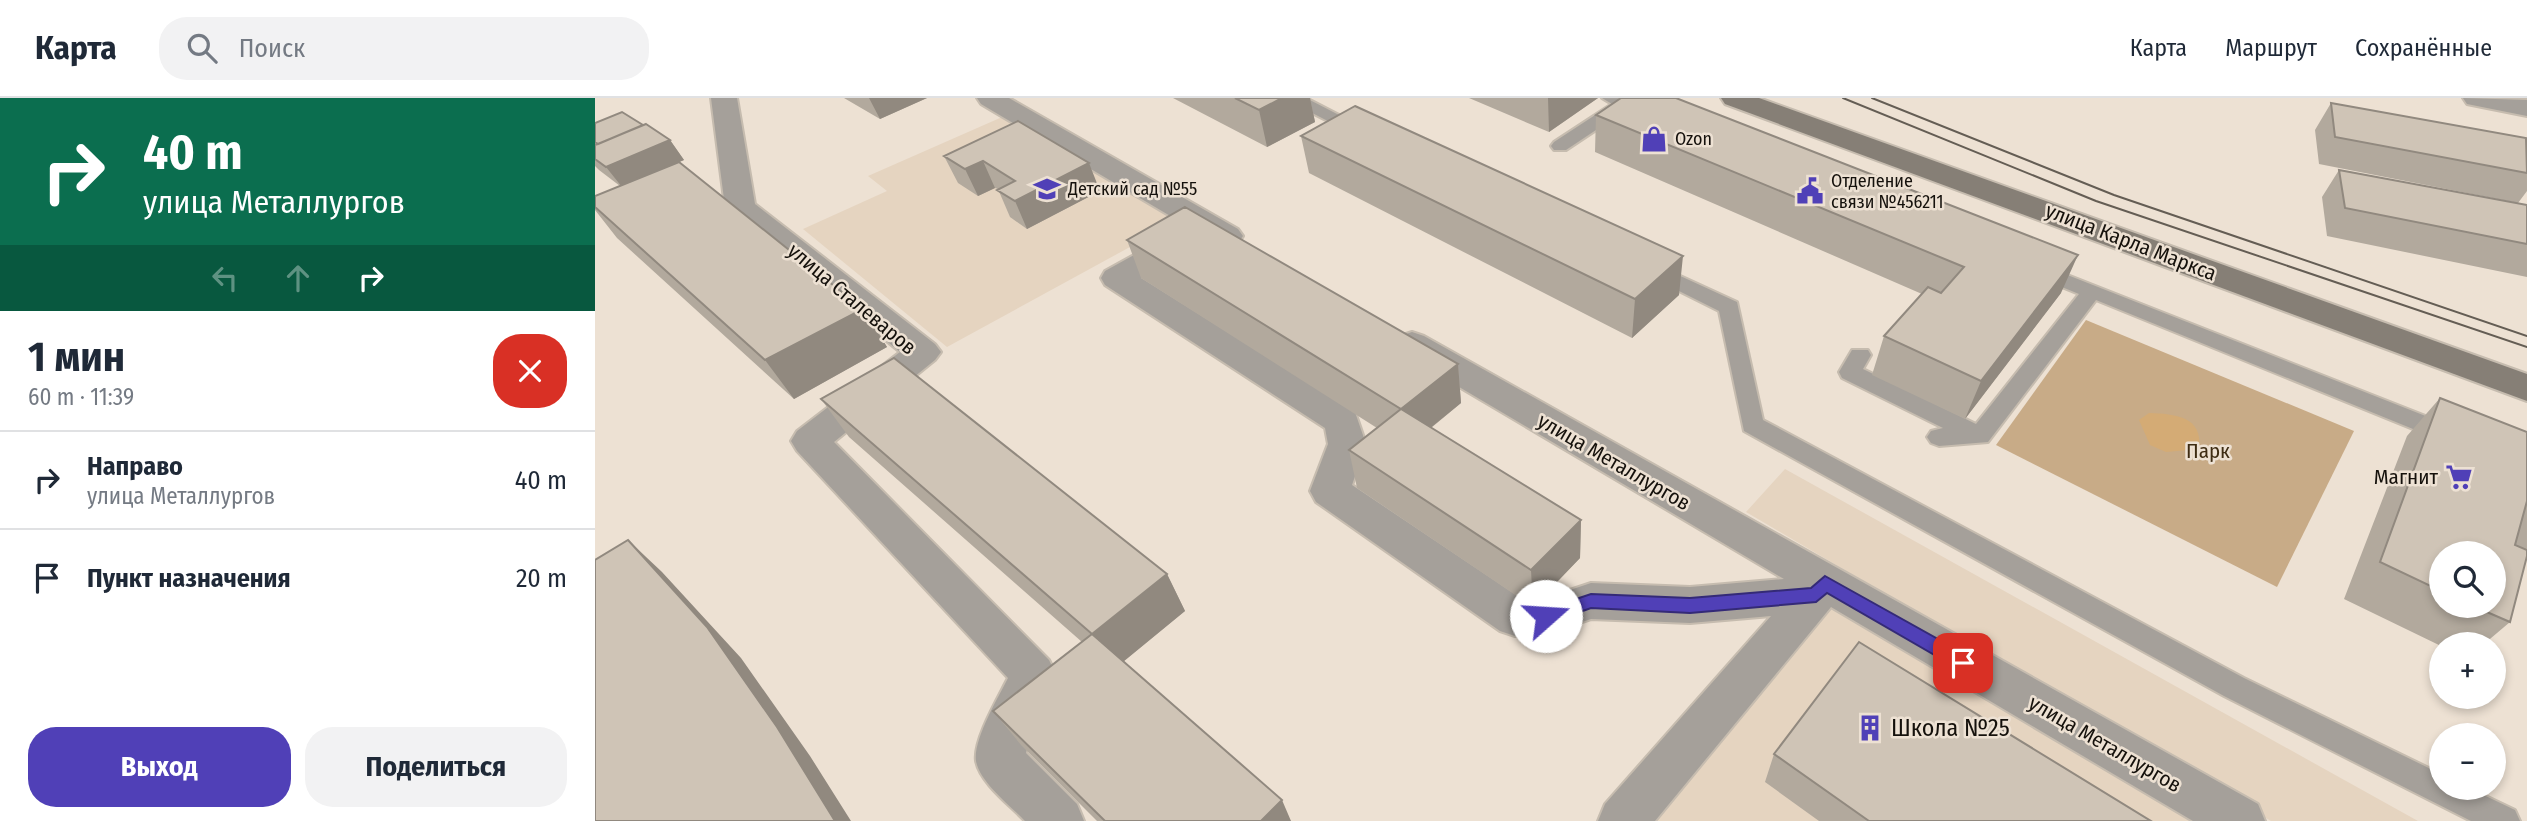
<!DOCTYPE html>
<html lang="ru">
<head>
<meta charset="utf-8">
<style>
	:root { --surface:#fff; --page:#f2f2f3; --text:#1f2937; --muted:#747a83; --line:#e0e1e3; --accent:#5040b7 }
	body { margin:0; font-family:"Fira Sans Condensed",sans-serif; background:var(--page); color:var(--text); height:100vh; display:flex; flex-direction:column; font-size:26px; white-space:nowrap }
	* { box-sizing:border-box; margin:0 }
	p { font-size:23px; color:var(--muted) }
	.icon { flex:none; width:38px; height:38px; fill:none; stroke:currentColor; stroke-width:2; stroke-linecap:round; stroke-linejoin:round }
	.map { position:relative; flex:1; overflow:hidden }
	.sheet { display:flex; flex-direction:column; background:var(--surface); width:595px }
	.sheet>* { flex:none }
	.banner { background:#0b6e4f; color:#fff; overflow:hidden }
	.controls { position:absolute; left:1834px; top:443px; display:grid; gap:14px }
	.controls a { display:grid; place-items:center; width:77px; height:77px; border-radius:50%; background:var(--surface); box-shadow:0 4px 10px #0003; font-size:35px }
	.pin { position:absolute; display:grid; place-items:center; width:60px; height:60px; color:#fff; margin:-30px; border-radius:14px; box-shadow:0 4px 10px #0006 }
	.me { position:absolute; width:77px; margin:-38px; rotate:71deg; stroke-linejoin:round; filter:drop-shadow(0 0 5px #0008) }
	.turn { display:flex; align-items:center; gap:24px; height:147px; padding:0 28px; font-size:32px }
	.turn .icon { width:91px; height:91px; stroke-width:2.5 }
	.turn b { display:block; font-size:49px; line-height:60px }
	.lanes { display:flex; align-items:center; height:66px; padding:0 28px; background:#0003; justify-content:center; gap:35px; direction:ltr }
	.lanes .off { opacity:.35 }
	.round { display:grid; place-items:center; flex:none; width:74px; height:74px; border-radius:28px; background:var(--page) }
	.head { display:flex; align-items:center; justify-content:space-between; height:119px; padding:0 28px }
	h1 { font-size:42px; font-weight:700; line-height:52px }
	.cta { display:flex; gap:14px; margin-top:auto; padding:14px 28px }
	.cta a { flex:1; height:80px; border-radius:28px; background:var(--accent); color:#fff; font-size:28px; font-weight:700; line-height:80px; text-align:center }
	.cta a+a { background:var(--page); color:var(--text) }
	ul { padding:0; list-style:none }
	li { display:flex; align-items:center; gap:21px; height:98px; padding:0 28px; border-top:2px solid var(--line) }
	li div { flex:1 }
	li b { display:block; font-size:26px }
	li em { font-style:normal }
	header { display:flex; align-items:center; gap:42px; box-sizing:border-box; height:98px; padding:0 35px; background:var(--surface); border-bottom:2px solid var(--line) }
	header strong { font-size:33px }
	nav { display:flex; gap:38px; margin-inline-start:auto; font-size:24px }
	.search { width:490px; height:63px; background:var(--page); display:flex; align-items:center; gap:18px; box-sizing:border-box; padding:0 24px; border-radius:28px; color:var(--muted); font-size:26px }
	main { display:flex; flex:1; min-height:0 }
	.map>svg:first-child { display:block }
	.built { fill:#e5d4c0 }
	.green { fill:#c8ab87 }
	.water { fill:#d4ab75 }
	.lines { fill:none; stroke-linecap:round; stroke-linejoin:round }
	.lane-casing { stroke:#c6bcaf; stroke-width:4 }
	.street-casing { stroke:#c6bcaf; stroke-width:4 }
	.secondary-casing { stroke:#c6bcaf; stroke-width:4 }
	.lane { fill:#a5a09a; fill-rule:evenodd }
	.street { fill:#a5a09a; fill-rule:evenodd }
	.secondary { fill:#867f76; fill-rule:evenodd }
	.tram { stroke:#645d54; stroke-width:2 }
	.wall { fill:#b2a99d; fill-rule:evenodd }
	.shaded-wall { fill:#91897f }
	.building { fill:#cfc4b6; stroke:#91897f; stroke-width:2 }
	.route { fill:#5040b7; stroke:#342a77; stroke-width:2 }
	.labels { text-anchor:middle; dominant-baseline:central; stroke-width:5; stroke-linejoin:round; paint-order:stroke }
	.far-poi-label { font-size:18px; fill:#15110c; stroke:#ede1d3; text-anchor:start }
	.street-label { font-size:21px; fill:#15110c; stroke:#ede1d3 }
	.park-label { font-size:21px; fill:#3e2c13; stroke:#ede1d3 }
	.poi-label { font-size:21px; fill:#15110c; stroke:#ede1d3; text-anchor:end }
	.near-poi-label { font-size:24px; fill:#15110c; stroke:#ede1d3; text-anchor:start }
</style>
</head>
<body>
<header>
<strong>Карта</strong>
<div class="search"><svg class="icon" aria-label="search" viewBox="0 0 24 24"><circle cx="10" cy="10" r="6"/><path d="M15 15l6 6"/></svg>Поиск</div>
<nav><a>Карта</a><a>Маршрут</a><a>Сохранённые</a></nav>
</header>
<main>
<section class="sheet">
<div class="banner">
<div class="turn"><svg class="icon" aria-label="right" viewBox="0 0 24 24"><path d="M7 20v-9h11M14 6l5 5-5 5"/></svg><div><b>40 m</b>улица Металлургов</div></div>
<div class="lanes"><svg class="icon off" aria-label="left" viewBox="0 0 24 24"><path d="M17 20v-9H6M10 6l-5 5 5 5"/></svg><svg class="icon off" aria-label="ahead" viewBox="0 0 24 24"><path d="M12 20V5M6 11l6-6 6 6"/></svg><svg class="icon" aria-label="right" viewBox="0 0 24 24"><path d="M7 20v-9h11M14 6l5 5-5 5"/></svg></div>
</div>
<div class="head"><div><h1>1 мин</h1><p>60 m · 11:39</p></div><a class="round" style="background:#d93025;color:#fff"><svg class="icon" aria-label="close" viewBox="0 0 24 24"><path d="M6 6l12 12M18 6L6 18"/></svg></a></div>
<ul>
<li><svg class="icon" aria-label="right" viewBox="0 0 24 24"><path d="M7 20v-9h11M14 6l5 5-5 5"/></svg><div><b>Направо</b><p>улица Металлургов</p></div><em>40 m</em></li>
<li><svg class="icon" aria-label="arrive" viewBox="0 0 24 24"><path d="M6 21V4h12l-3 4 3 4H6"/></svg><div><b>Пункт назначения</b></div><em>20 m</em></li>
</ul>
<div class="cta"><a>Выход</a><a>Поделиться</a></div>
</section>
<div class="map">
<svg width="1932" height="723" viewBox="0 0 1932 723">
	<rect width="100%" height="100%" fill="#ede1d3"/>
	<!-- built -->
	<path class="built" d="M414 16 588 120 352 249 208 131 292 93 273 78Z
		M1190 371 1823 723H1676L1151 414Z
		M1236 501 1616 723H1058Z"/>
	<!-- green -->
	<path class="green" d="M1491 222 1759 333 1682 489 1401 347Z"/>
	<!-- water -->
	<path class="water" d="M1554 315C1580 316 1608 318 1604 351L1571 354 1555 347 1544 322Z"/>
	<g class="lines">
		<!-- lane casing -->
		<g class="lane-casing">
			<path id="lane" d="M688 0H711L777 34 774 38H762Z
				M1007 0H1031L1063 15 1054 20 1031 12 971 52H959L956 48 959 44 1017 6Z
				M1057 165 1142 204 1168 322 1649 580 1846 676V690H1874L1920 712 1925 723H1876L1629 598 1149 333 1124 213 1050 176 1047 171Z
				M1442 165 1861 330 1865 336 1861 342 1853 345 1845 342 1501 202 1393 344 1344 348 1336 345 1332 339 1336 333 1348 330 1247 280 1244 274 1257 252H1273L1276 257 1268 271 1381 326 1484 196 1435 176 1432 171Z"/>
		</g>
		<!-- street casing -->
		<g class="street-casing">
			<path id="street" d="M116 0H142L160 106 340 246 346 254 340 262 239 344 454 562 461 576 437 629 431 655 482 706 489 723H430C416 708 385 685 381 663 378 642 403 600 413 580L202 353 196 343 202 333 305 254 134 115 130 109Z
				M382 0H414L643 131 648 138 643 145 632 147 621 145 386 6Z
				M1868 0 1932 2V18L1872 6Z
				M588 133 599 136 604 143 599 150 546 180 760 314 771 346 757 387 927 501 951 500 996 485 1095 489 1189 481 805 254 800 246 805 238 817 234 829 238 1663 706 1670 723H1598L1236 509 1060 723H1003L1010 706 1176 518 1095 525 996 521 951 536 920 538 905 533 721 404 715 393 733 346 730 330 510 187 506 180 510 173 577 136Z"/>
		</g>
		<!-- secondary casing -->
		<g class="secondary-casing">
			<path id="secondary" d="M1126 0H1164L1932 276V303L1130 6Z"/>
		</g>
		<!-- lane -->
		<use href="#lane" class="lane"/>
		<!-- street -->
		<use href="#street" class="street"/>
		<!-- secondary -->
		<use href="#secondary" class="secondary"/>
		<!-- tram -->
		<path class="tram" d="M1248 0 1501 103 1932 249
			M1277 0 1519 97 1932 238"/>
	</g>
	<!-- wall -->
	<path class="wall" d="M249 0H332L285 21Z
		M578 0H715L720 24 672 49Z
		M874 0H1003L954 34Z
		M1736 5 1932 42V93L1923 105 1724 66 1720 32Z
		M1001 17 1466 195 1370 321 1277 277 1289 238 1327 196 1000 54Z
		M423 23 505 93 432 131 415 119 403 91 400 90 383 98 363 85 349 58Z
		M0 25 48 27 75 42 89 62 84 64 268 211 292 249 199 301 22 140 0 112V98L25 88 4 72 0 68Z
		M706 38 1084 197 1037 240 714 75Z
		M1744 72 1932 107V179L1732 138 1727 99Z
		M532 142 863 266 866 305 836 330 986 422 985 460 938 509 762 390 754 352 782 330 546 180Z
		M1845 300 1932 334V458L1915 524 1889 546H1846V548L1749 501 1812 338ZM1846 455 1899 508H1846Z
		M226 301 572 476 590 513 528 564 696 723H502L426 647 398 613 487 544 254 339Z
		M1179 656 1556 723H1224L1170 684Z"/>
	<!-- shaded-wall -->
	<path class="shaded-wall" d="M274 0H332L285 21Z
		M687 0H715L720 24 672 49 664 12Z
		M953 0H1003L954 34Z
		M75 42 89 62 27 89 11 69Z
		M388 63 400 90 383 98 370 71Z
		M494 65 505 93 432 131 420 103Z
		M1483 157 1466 195 1370 321 1386 283Z
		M1088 158 1084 197 1037 240 1040 201Z
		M268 211 292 249 199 301 170 262Z
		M863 266 866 305 812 349 806 311Z
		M986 422 985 460 938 509 936 472Z
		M33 442 67 474 146 560 215 658 256 723H240Z
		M572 476 590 513 518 572 497 536Z
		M687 702 696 723H666Z"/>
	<!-- building -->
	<path class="building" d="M640 0H687L664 12Z
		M1026 0H1081L1483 157 1386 283 1289 238 1333 189 1346 195 1369 169 1001 17Z
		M1736 5 1931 40 1932 75 1740 39Z
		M760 8 1088 158 1040 201 706 38Z
		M27 14 48 27 3 46 0 44V25Z
		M423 23 494 65 420 103 402 92 420 83 388 63 370 71 349 58Z
		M51 26 75 42 11 69 0 61V47Z
		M84 64 268 211 170 262 0 109V98Z
		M1744 72 1932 107V146L1750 110Z
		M590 109 863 266 806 311 532 142Z
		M299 260 572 476 497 536 226 301Z
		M1845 300 1932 334V403L1920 447 1932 452V458L1915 524 1878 508H1899V455H1846V493L1785 464Z
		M806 311 986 422 936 472 754 352Z
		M33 442 112 529 182 629 240 723H0V462Z
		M497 536 687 702 666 723H510L398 613Z
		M1264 544 1556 723H1274L1179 656Z"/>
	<!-- route -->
	<path class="route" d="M1230 478 1375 559 1377 565 1375 570H1362L1232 495 1221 504 1095 515 996 510 951 526 942 518 945 513 996 496 1095 500 1216 490Z"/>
	<!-- icons -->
	<defs>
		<g id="shop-bare" transform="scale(2.1)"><path d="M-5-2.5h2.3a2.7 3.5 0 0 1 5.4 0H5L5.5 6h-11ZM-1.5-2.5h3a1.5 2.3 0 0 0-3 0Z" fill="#5040b7" stroke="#ede1d3" stroke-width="2.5" paint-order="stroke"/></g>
		<g id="school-bare" transform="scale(2.1)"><path d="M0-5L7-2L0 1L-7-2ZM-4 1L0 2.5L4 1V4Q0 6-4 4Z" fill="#5040b7" stroke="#ede1d3" stroke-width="2.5" paint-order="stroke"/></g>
		<g id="civic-bare" transform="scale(2.1)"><path d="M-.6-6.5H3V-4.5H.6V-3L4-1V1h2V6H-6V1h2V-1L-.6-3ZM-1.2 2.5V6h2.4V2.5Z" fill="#5040b7" stroke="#ede1d3" stroke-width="2.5" paint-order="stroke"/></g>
		<g id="supermarket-bare" transform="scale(2.1)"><path d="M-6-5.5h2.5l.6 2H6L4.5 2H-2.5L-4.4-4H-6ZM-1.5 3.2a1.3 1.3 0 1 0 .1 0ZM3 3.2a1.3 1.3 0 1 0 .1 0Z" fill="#5040b7" stroke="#ede1d3" stroke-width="2.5" paint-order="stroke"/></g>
		<g id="building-bare" transform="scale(2.1)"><path d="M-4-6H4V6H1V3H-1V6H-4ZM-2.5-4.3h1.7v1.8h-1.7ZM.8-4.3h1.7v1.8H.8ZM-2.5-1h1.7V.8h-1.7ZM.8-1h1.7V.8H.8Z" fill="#5040b7" stroke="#ede1d3" stroke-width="2.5" paint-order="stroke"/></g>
	</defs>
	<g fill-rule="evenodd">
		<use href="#shop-bare" x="1059" y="41"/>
		<use href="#school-bare" x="452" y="91"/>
		<use href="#civic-bare" x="1215" y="93"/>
		<use href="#supermarket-bare" x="1864" y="379"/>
		<use href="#building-bare" x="1275" y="630"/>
	</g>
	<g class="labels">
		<!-- far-poi labels -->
		<g class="far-poi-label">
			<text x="1080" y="41">Ozon</text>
			<text x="1236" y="83">Отделение<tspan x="1236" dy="21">связи №456211</tspan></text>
			<text x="473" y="91">Детский сад №55</text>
		</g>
		<!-- street labels -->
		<g class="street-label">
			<text transform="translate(1536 144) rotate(21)">улица Карла Маркса</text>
			<text transform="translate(257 201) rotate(40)">улица Сталеваров</text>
			<text transform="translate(1019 364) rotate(30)">улица Металлургов</text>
			<text transform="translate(1510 646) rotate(30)">улица Металлургов</text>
		</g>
		<!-- park labels -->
		<g class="park-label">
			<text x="1613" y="353">Парк</text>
		</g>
		<!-- poi labels -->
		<g class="poi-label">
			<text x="1843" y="379">Магнит</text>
		</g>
		<!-- near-poi labels -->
		<g class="near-poi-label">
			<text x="1296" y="630">Школа №25</text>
		</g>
	</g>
</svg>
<div class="controls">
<a><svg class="icon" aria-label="search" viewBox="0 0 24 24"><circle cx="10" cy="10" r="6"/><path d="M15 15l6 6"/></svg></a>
<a>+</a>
<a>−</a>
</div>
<div class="pin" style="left:1368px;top:565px;background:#d93025"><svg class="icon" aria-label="arrive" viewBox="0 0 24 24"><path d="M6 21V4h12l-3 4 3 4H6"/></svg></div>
<svg class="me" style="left:951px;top:518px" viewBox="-20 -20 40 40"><circle r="19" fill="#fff"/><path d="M0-13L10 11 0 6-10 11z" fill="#5040b7"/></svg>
</div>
</main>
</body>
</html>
